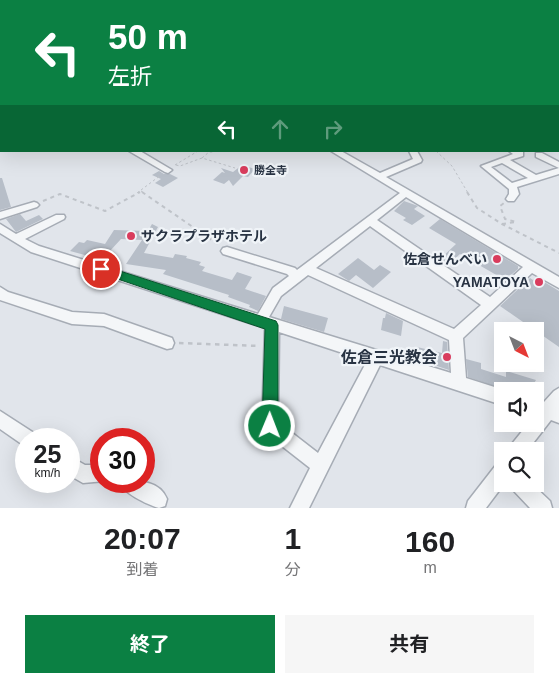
<!DOCTYPE html>
<html lang="ja">
<head>
<meta charset="utf-8">
<style>
	:root { --surface:#fff; --page:#f6f6f6; --text:#202124; --muted:#757577; --accent:#0b8043 }
	body { margin:0; font-family:Helvetica,"Noto Sans JP",sans-serif; background:var(--page); color:var(--text); height:100vh; display:flex; flex-direction:column; font-size:19px; white-space:nowrap }
	* { box-sizing:border-box; margin:0 }
	p { font-size:16px; color:var(--muted) }
	.icon { flex:none; width:28px; height:28px; fill:none; stroke:currentColor; stroke-width:2; stroke-linecap:round; stroke-linejoin:round }
	.map { position:relative; height:508px; overflow:hidden }
	.drawer { display:flex; flex-direction:column; background:var(--surface); flex:1 }
	.drawer>* { flex:none }
	.banner { position:absolute; left:0px; top:0px; width:560px; height:152px; box-shadow:0 5px 20px #0002; background:#0b8043; color:#fff; overflow:hidden }
	.needle { width:32px; rotate:138deg }
	.fabs { position:absolute; left:494px; top:322px; display:grid; gap:10px }
	.fabs a { display:grid; place-items:center; width:50px; height:50px; border-radius:0px; background:var(--surface); box-shadow:0 5px 20px #0002; font-size:25px }
	.speed { position:absolute; left:15px; top:428px; display:flex; gap:10px; font-size:25px; font-weight:700; text-align:center }
	.speed>* { display:grid; place-content:center; width:65px; height:65px; border-radius:50%; background:var(--surface); box-shadow:0 5px 20px #0002; line-height:1 }
	.speed small { font-size:12px; font-weight:400 }
	.speed .limit { border:8px solid #d22; background:#fff; color:#111 }
	.pin { position:absolute; display:grid; place-items:center; width:42px; height:42px; color:#fff; margin:-21px; border:2px solid #fff; border-radius:50%; box-shadow:0 1px 5px #0007 }
	.me { position:absolute; width:55px; margin:-28px; rotate:1deg; stroke-linejoin:round; filter:drop-shadow(0 0 4px #0008) }
	.turn { display:flex; align-items:center; gap:18px; height:105px; padding:0 25px; font-size:22px }
	.turn .icon { width:65px; height:65px; stroke-width:2.5 }
	.turn b { display:block; font-size:35px; line-height:42px }
	.lanes { display:flex; align-items:center; height:48px; padding:0 25px; background:#0003; justify-content:center; gap:25px; direction:ltr }
	.lanes .off { opacity:.35 }
	.eta { display:flex; justify-content:space-evenly; align-items:center; height:85px; text-align:center }
	.eta b { font-size:30px; font-weight:700; line-height:35px }
	.cta { display:flex; gap:10px; margin-top:auto; padding:10px 25px }
	.cta a { flex:1; height:58px; border-radius:0px; background:var(--accent); color:#fff; font-size:20px; font-weight:700; line-height:58px; text-align:center }
	.cta a+a { background:var(--page); color:var(--text) }
	.map>svg:first-child { display:block }
	.building { fill:#b7bec8 }
	.lines { fill:none; stroke-linecap:round; stroke-linejoin:round }
	.minor-casing { stroke:#a6acb5; stroke-width:3 }
	.path-far2 { stroke:#bfc3c9; stroke-width:1; stroke-dasharray:2.5 2.5; stroke-linecap:butt }
	.path-far1 { stroke:#bfc3c9; stroke-width:2; stroke-dasharray:4 4; stroke-linecap:butt }
	.path { stroke:#bfc3c9; stroke-width:2.5; stroke-dasharray:4.5 4.5; stroke-linecap:butt }
	.minor { fill:#f4f6f8; fill-rule:evenodd }
	.route { fill:#0b8043; stroke:#07532c }
	.poi-dot { fill:#d93c5d; stroke:#f0f4f8; stroke-width:2 }
	.labels { text-anchor:middle; dominant-baseline:central; stroke-width:4.5; stroke-linejoin:round; paint-order:stroke }
	.far-poi-label { font-size:11px; font-weight:bold; fill:#283343; stroke:#f0f4f8; text-anchor:start }
	.poi-label { font-size:14px; font-weight:bold; fill:#283343; stroke:#f0f4f8; text-anchor:end }
	.near-poi-label { font-size:16px; font-weight:bold; fill:#283343; stroke:#f0f4f8; text-anchor:end }
</style>
</head>
<body>
<div class="map">
<svg width="559" height="508" viewBox="0 0 559 508">
	<rect width="100%" height="100%" fill="#e1e5eb"/>
	<!-- building -->
	<path class="building" d="M242 165 255 169 248 177 243 176 233 186 229 180 224 184 213 180 222 172 225 173 221 168 233 172Z
		M159 171 164 174H170L178 178 163 187 155 183 161 179 152 175Z
		M0 178H2L11 207 0 210Z
		M404 201 418 206 414 209 425 216 412 225 403 220 406 218 394 211Z
		M20 214 26 221 39 215 43 219 16 232 6 219Z
		M440 219 518 266V269L505 280 460 254 447 266 439 260 456 244 429 228Z
		M152 224 158 227 144 253 173 258 175 254 187 256 186 258 201 262 199 265 205 267 202 271 232 280 237 272 252 277 245 289 266 296 258 311 249 307 250 305 228 297 229 295 163 274 166 270 126 264 142 240 121 239 99 263 94 261 96 258 70 251 79 242 84 243 87 240 105 244 114 230 148 231Z
		M358 258 374 270 380 265 391 272 373 288 356 275 349 281 338 274Z
		M536 277 559 291V347L500 306 530 278 533 280Z
		M284 306 328 318 324 332 281 319Z
		M386 313 403 321 401 336 381 330 383 318H385Z
		M443 341 447 342 449 370 416 359 417 347 442 353Z
		M466 359 481 363V369L506 377V371L536 380 529 391H509L468 377Z"/>
	<g class="lines">
		<!-- minor casing -->
		<g class="minor-casing">
			<path id="minor" d="M129 151H140L172 170 168 173 165 172Z
				M331 151H341L380 173 413 159 409 151H417L422 160 421 162 386 177 559 277V288L532 273 463 338 466 378 507 391H502V405L380 365 309 508H290L310 468 264 432 262 426 265 328 31 252 0 233V224L16 234 56 215H64L65 217 64 219 25 239 39 246 258 314 273 288 289 276 287 274 223 254 221 251 223 248 227 247 295 268 297 270 400 193ZM406 197 523 267 490 297 377 220ZM370 226 481 305 454 329 316 268ZM308 275 449 340 451 373 269 317 281 296ZM279 332 367 361 318 453 278 422Z
				M509 151 523 152V156L510 160 536 175 559 168V174L517 187 519 194 514 201H508L506 199 509 194V189L481 166 513 154ZM502 163 528 178 512 183 491 167Z
				M536 153H542L559 162V168L536 157Z
				M34 202 37 203 39 205 37 207 0 219V212Z
				M0 287 8 292 72 312 104 314 172 338 174 343 172 348 167 349 104 326 72 324 0 300Z
				M559 388V423L551 420 527 451H509L511 445 528 424H535V399L544 402 554 391Z
				M0 411 34 433 36 439H26V447L0 429Z
				M69 456 85 465H101V481H105L83 483 69 475Z
				M502 462 504 484 486 508H466L468 501 496 465Z
				M118 481C136 481 159 479 167 499L165 506 159 508C146 504 123 493 118 481Z
				M510 484H532L550 501 552 508H530L513 490Z"/>
		</g>
		<!-- path-far2 -->
		<path class="path-far2" d="M436 151 452 166 468 193
			M202 158 209 152H213
			M175 165 198 151
			M176 165 180 166 202 158 235 168
			M141 191 144 193
			M137 193 161 175"/>
		<!-- path-far1 -->
		<path class="path-far1" d="M142 192 219 245
			M467 192 477 208 502 224 559 253
			M43 201 60 194 105 211 140 192
			M502 224 516 222 505 219 500 206 504 203"/>
		<!-- path -->
		<path class="path" d="M179 343 259 346"/>
		<!-- minor -->
		<use href="#minor" class="minor"/>
	</g>
	<!-- sky -->
	<linearGradient id="sky" x2="0" y2="1"><stop stop-color="#88b4dd"/><stop offset="0.51" stop-color="#f2f3f6"/><stop offset="1" stop-color="#f2f3f6" stop-opacity="0"/></linearGradient>
	<rect width="559" height="146" fill="url(#sky)"/>
	<!-- route -->
	<path class="route" d="M101 265 276 321 278 325V426L276 432 270 434 264 432 262 426 265 329 97 272 95 269Z"/>
	<!-- markers -->
	<g class="poi-dot">
		<circle cx="244" cy="170" r="5"/>
		<circle cx="131" cy="236" r="5"/>
		<circle cx="497" cy="259" r="5"/>
		<circle cx="539" cy="282" r="5"/>
		<circle cx="447" cy="357" r="5"/>
	</g>
	<g class="labels">
		<!-- far-poi labels -->
		<g class="far-poi-label">
			<text x="254" y="170">勝全寺</text>
		</g>
		<!-- poi labels -->
		<g class="poi-label">
			<text x="141" y="236" text-anchor="start">サクラプラザホテル</text>
			<text x="487" y="259">佐倉せんべい</text>
			<text x="529" y="282">YAMATOYA</text>
		</g>
		<!-- near-poi labels -->
		<g class="near-poi-label">
			<text x="437" y="357">佐倉三光教会</text>
		</g>
	</g>
</svg>
<div class="fabs">
<a><svg class="needle" viewBox="-14 -14 28 28"><path d="M0-13l5 13h-10z" fill="#e53935"/><path d="M0 13l5-13h-10z" fill="#757577"/></svg></a>
<a><svg class="icon" aria-label="sound" viewBox="0 0 24 24"><path d="M4 9h4l5-4v14l-5-4H4zM17 9q2 3 0 6"/></svg></a>
<a><svg class="icon" aria-label="search" viewBox="0 0 24 24"><circle cx="10" cy="10" r="6"/><path d="M15 15l6 6"/></svg></a>
</div>
<div class="speed"><div>25<small>km/h</small></div><div class="limit">30</div></div>
<div class="pin" style="left:101px;top:269px;background:#d93025"><svg class="icon" aria-label="arrive" viewBox="0 0 24 24"><path d="M6 21V4h12l-3 4 3 4H6"/></svg></div>
<svg class="me" style="left:270px;top:426px" viewBox="-20 -20 40 40"><circle r="17" fill="#0b8043" stroke="#fff" stroke-width="3"/><path d="M0-11L8 9 0 5-8 9z" fill="#fff"/></svg>
<div class="banner">
<div class="turn"><svg class="icon" aria-label="left" viewBox="0 0 24 24"><path d="M17 20v-9H6M10 6l-5 5 5 5"/></svg><div><b>50 m</b>左折</div></div>
<div class="lanes"><svg class="icon" aria-label="left" viewBox="0 0 24 24"><path d="M17 20v-9H6M10 6l-5 5 5 5"/></svg><svg class="icon off" aria-label="ahead" viewBox="0 0 24 24"><path d="M12 20V5M6 11l6-6 6 6"/></svg><svg class="icon off" aria-label="right" viewBox="0 0 24 24"><path d="M7 20v-9h11M14 6l5 5-5 5"/></svg></div>
</div>
</div>
<section class="drawer">
<div class="eta">
<div><b>20:07</b><p>到着</p></div>
<div><b>1</b><p>分</p></div>
<div><b>160</b><p>m</p></div>
</div>
<div class="cta"><a>終了</a><a>共有</a></div>
</section>
</body>
</html>
